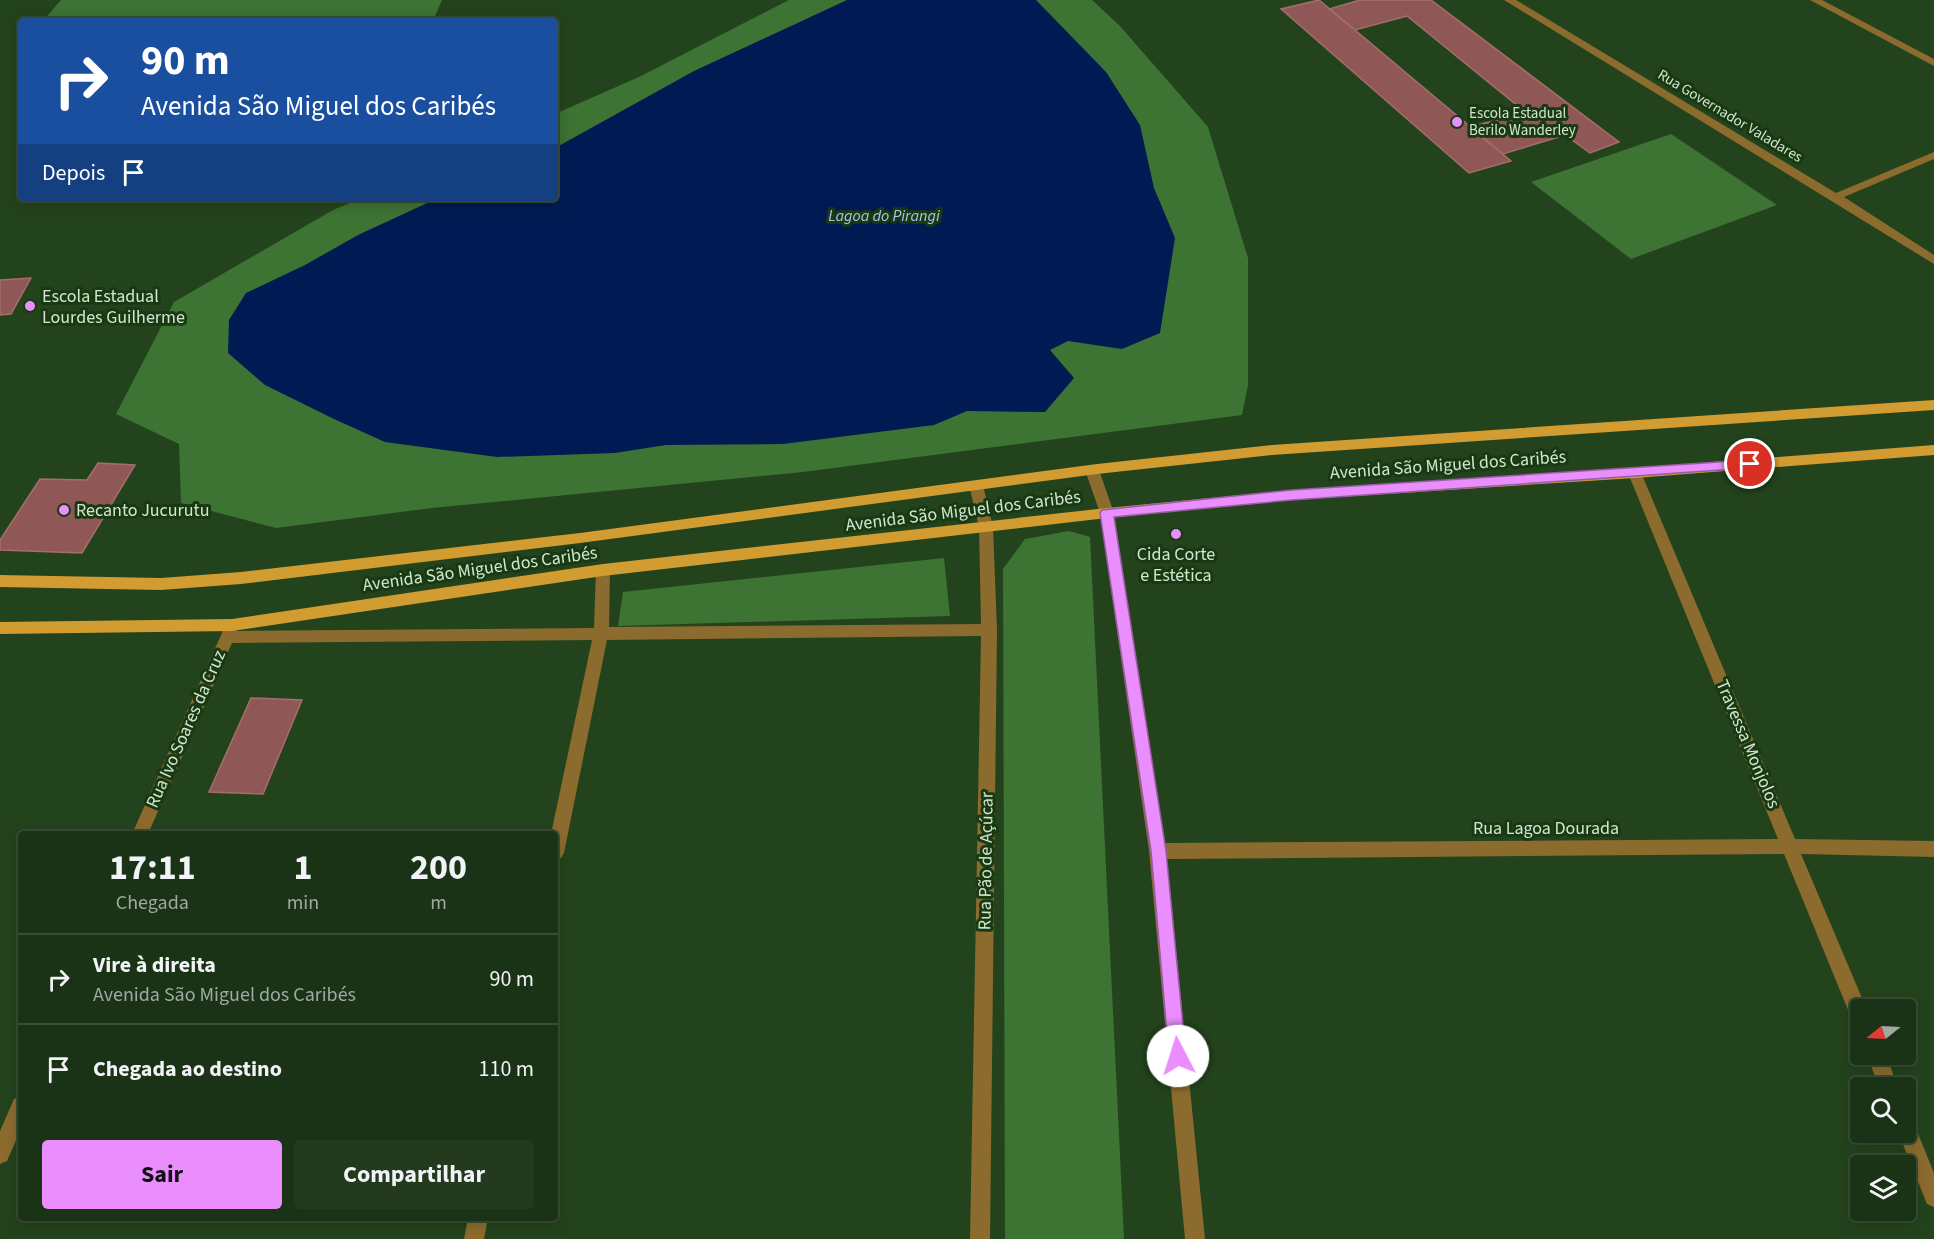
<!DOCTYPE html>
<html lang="pt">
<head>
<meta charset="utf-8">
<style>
	:root { --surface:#1a3216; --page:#233a1f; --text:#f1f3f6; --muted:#9faaa1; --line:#384d35; --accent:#ea8dfd }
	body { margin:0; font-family:"Source Sans 3",sans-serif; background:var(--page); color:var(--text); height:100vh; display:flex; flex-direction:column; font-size:22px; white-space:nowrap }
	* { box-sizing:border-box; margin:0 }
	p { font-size:20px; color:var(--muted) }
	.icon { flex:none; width:33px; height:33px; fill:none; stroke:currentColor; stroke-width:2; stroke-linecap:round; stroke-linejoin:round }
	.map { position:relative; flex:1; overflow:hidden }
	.drawer { position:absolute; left:18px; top:831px; width:540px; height:390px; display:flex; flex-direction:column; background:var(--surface); border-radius:6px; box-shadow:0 3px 15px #0003,0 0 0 2px var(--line) }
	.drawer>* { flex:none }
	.hud { position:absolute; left:18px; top:18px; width:540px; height:183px; border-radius:6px; box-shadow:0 3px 15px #0003,0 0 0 2px var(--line); background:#1a4fa0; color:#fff; overflow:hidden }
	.needle { width:39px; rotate:252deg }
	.tools { position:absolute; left:1850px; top:999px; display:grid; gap:12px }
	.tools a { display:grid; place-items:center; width:66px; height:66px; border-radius:6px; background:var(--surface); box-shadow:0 3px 15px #0003,0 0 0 2px var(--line); font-size:30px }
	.pin { position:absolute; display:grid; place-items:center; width:51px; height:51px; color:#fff; margin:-26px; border:3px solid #fff; border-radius:50%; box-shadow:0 2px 6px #0007 }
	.me { position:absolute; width:66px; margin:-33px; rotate:355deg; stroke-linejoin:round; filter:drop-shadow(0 0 4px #0008) }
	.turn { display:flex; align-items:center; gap:21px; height:126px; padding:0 24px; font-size:27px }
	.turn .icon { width:78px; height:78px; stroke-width:2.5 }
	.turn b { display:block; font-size:42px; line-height:51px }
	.then { display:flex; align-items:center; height:57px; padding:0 24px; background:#0003; gap:12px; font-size:22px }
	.eta { display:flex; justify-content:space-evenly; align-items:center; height:102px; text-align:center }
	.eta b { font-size:36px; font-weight:700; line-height:42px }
	.primary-button { display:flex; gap:12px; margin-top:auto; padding:12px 24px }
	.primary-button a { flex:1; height:69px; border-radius:6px; background:var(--accent); color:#111; font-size:24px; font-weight:700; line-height:69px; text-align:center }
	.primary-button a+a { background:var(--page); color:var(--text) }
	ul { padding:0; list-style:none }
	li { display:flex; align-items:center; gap:18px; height:90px; padding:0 24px; border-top:2px solid var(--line) }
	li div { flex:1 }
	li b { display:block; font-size:22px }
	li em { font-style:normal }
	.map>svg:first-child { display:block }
	.green { fill:#3d7333 }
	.water { fill:#001b54 }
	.building { fill:#8f5857; stroke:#a66d6c; stroke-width:1.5 }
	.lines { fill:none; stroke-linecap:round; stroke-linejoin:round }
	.minor { fill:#8c6b2e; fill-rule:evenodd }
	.major { fill:#d19c30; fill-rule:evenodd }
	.route { fill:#ea8dfd; stroke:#985ca4; stroke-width:1.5 }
	.poi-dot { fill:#ea8dfd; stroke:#193913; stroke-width:2 }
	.labels { text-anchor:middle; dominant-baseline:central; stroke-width:6; stroke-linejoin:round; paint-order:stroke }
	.far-poi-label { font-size:15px; fill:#d2e6cf; stroke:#193913; text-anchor:start }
	.far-street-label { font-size:15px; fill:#d2e6cf; stroke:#193913 }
	.far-water-label { font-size:16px; font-style:italic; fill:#abc5ef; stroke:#193913 }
	.poi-label { font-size:18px; fill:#d2e6cf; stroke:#193913; text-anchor:start }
	.street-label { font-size:18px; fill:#d2e6cf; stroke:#193913 }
</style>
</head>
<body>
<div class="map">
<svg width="1934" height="1239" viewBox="0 0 1934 1239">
	<rect width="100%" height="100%" fill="#23431d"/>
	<!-- green -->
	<path class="green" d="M61 0H442L433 21H43Z
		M789 0H1092L1120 26 1208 127 1248 258V385L1242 415 803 472 432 508 276 528 181 503 179 444 116 414 174 302 333 210 362 198H555V114L641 76Z
		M1671 134 1777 205 1631 259 1531 182Z
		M1069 531 1090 537 1124 1239H1005L1003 569 1025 539Z
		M944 558 950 616 618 626 623 592Z"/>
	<!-- water -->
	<path class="water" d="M847 0H1036L1106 72 1140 125 1154 188 1175 238 1160 333 1122 349 1068 341 1050 350 1074 378 1045 412 967 411 934 425 783 444 666 445 615 453 497 457 385 442 334 419 265 385 228 353 229 320 246 293 305 265 358 235 438 198H555V148L694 71Z"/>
	<!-- building -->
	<path class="building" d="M1319 0 1355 30 1511 161 1469 173 1281 9Z
		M1360 0H1431L1619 142 1590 153 1565 135 1503 154 1470 127 1525 112 1407 16 1355 30 1329 9Z
		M31 278 11 314 0 315V280Z
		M98 463 135 465 82 553 0 550V540L40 479 87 480Z
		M251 698 302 700 263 794 209 792Z"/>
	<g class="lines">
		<!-- minor -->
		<path class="minor" d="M1504 0H1516L1836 193 1934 152V159L1844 197 1934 255V264Z
			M1810 0H1822L1934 59V66Z
			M1092 465 1099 470 1114 513 1165 843 1778 839 1628 473 1630 470H1640L1795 839 1934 841V857L1801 854 1867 1010H1860V1025L1853 1022 1784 854 1167 859 1205 1239H1185L1149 851 1100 513 1085 470Z
			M976 480 983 485 993 527 997 630 990 1239H970L981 636 607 640 564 853 561 858 555 861V834H551L592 640 232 643 148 834H132L226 624H236L237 631 594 628 596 570 598 566H608L610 570 609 627 981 624 979 527 969 485Z
			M1867 1054H1886L1898 1088H1879Z
			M21 1096V1129L7 1161 0 1164V1131L14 1099Z
			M1905 1116 1912 1119 1934 1173V1207L1927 1204 1898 1132H1905Z
			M468 1218H488L484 1239H464Z"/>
		<!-- major -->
		<path class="major" d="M1934 400V410L1272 455 1097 474 580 543 241 584 161 590 0 587V575L161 578 241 572 580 533 1097 464 1272 445Z
			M1934 445V455L1635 478 1292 500 1107 518 603 576 232 631 0 634V622L232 619 603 564 1107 508 1292 490 1635 468Z"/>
	</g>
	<!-- route -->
	<path class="route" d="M1750 460 1756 464 1750 468 1292 500 1114 517 1166 851 1186 1056 1184 1062 1178 1065 1172 1062 1169 1056 1151 851 1100 513 1102 510 1292 490Z"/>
	<!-- markers -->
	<g class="poi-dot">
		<circle cx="1457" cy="122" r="6"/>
		<circle cx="30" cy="306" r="6"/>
		<circle cx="64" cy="510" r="6"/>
		<circle cx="1176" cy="534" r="6"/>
	</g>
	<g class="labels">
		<!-- far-poi labels -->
		<g class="far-poi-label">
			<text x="1469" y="113">Escola Estadual<tspan x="1469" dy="17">Berilo Wanderley</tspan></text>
		</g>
		<!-- far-street labels -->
		<g class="far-street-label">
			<text transform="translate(1730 116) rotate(31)">Rua Governador Valadares</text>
		</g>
		<!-- far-water labels -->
		<g class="far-water-label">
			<text x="884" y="216">Lagoa do Pirangi</text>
		</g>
		<!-- poi labels -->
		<g class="poi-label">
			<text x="42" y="296">Escola Estadual<tspan x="42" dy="21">Lourdes Guilherme</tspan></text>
			<text x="76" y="510">Recanto Jucurutu</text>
			<text x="1176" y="554" text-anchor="middle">Cida Corte<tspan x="1176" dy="21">e Estética</tspan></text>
		</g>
		<!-- street labels -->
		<g class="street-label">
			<text transform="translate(1448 465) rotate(-4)">Avenida São Miguel dos Caribés</text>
			<text transform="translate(963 511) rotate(-7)">Avenida São Miguel dos Caribés</text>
			<text transform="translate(480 569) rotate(-8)">Avenida São Miguel dos Caribés</text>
			<text transform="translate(186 729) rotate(-66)">Rua Ivo Soares da Cruz</text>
			<text transform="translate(1748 744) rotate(67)">Travessa Monjolos</text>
			<text x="1546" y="828">Rua Lagoa Dourada</text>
			<text transform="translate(986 861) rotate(-89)">Rua Pão de Açúcar</text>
		</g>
	</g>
</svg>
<div class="tools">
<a><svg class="needle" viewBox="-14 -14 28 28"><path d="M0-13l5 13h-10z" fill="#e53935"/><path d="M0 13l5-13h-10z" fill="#9faaa1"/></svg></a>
<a><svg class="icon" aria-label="search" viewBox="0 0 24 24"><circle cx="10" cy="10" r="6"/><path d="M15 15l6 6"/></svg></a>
<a><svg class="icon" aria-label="layers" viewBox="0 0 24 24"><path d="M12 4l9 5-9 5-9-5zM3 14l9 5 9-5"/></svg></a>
</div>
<div class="pin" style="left:1750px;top:464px;background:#d93025"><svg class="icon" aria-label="arrive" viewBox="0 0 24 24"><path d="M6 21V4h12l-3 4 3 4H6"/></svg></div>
<svg class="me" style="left:1178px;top:1056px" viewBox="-20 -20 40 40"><circle r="19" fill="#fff"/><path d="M0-13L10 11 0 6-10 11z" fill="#ea8dfd"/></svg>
<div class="hud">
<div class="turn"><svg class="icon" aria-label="right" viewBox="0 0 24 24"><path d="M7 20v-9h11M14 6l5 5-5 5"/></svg><div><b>90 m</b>Avenida São Miguel dos Caribés</div></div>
<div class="then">Depois<svg class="icon" aria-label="arrive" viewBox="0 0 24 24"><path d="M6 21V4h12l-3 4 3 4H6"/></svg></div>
</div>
<section class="drawer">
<div class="eta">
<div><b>17:11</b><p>Chegada</p></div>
<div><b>1</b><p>min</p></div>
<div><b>200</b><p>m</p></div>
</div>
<ul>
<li><svg class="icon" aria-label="right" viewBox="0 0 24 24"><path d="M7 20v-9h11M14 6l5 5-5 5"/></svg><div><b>Vire à direita</b><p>Avenida São Miguel dos Caribés</p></div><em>90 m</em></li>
<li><svg class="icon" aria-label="arrive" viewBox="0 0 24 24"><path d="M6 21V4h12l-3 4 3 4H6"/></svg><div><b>Chegada ao destino</b></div><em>110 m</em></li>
</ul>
<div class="primary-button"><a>Sair</a><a>Compartilhar</a></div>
</section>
</div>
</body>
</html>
